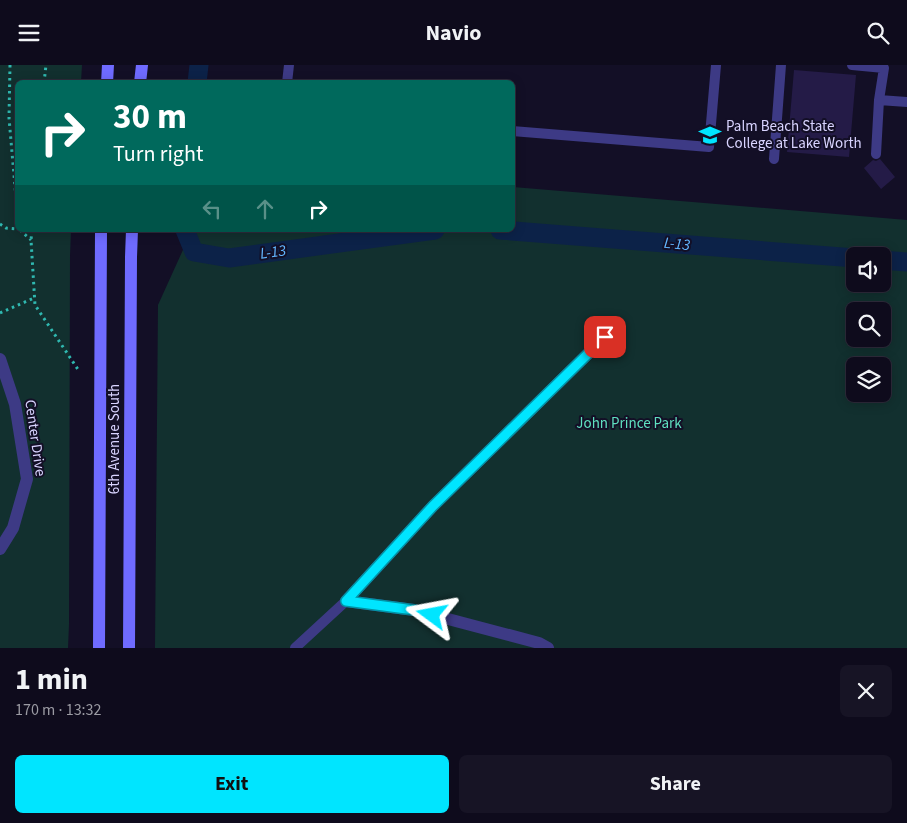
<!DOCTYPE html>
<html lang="en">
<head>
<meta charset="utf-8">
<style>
	:root { --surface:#0e0b1c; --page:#171425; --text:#f1f3f6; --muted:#9b9ba3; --line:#2e2b3b; --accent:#00e5ff }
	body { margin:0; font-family:"Source Sans 3",sans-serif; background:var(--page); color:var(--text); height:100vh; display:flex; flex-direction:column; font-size:19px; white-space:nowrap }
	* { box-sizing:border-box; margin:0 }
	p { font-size:16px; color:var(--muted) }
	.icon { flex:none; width:28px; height:28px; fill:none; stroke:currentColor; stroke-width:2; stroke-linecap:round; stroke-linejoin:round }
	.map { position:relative; height:583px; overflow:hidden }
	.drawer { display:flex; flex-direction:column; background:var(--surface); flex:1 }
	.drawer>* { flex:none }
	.hud { position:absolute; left:15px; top:15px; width:500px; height:152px; border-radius:8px; box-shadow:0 2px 12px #0003,0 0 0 1px var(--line); background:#00695c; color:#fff; overflow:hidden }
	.fabs { position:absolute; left:846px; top:182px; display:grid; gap:10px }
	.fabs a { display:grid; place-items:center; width:45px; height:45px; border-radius:8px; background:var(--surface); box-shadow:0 2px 12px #0003,0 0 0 1px var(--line); font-size:25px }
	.pin { position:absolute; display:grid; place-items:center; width:42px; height:42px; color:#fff; margin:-21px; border-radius:10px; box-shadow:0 2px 8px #0006 }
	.me { position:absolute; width:55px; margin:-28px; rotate:283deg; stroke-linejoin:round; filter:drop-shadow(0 0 4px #0008) }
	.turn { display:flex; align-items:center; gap:18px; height:105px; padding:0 15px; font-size:22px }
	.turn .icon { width:65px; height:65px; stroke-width:2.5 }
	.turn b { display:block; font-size:35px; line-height:42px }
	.lanes { display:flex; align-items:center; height:48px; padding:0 15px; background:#0003; justify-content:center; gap:25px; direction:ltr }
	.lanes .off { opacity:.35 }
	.round { display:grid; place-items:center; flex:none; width:52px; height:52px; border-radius:8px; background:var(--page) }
	.overview { display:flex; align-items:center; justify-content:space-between; height:85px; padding:0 15px }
	h1 { font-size:30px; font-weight:700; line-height:38px }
	.primary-button { display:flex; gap:10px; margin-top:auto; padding:10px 15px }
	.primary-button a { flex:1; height:58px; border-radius:8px; background:var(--accent); color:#111; font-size:20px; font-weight:700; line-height:58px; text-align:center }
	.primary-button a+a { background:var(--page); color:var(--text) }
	header { display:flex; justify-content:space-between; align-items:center; height:65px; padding:0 15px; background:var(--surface); font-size:22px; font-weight:700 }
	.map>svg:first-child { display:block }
	.green { fill:#12302f; fill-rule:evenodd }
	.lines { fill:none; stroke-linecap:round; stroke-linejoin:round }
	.canal { stroke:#0c2248; stroke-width:19 }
	.building { fill:#241b47 }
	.path { stroke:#2fb8b0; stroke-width:3; stroke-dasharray:2.5 4; stroke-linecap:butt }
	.lane { stroke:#3d3a85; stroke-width:10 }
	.street { stroke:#3d3a85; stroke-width:12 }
	.secondary { stroke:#6f6bff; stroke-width:12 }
	.route-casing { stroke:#0095a6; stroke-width:12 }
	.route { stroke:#00e5ff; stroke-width:9 }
	.labels { text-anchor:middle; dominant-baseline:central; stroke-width:4; stroke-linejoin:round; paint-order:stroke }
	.poi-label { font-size:15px; fill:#d9d4ff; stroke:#130f26; text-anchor:start }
	.park-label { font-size:15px; fill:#5fe0c0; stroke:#130f26 }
	.street-label { font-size:15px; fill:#d9d4ff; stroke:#130f26 }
	.water-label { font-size:16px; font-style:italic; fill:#62b6ff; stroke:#130f26 }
</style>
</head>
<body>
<header><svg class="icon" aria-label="menu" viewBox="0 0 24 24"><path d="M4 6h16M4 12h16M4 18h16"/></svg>Navio<svg class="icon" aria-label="search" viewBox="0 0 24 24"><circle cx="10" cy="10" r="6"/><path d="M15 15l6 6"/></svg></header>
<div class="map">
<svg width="907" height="583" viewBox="0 0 907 583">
	<rect width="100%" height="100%" fill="#130f26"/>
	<!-- green -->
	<path class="green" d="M0 0H82L81 17 18 18V165H71L70 191 69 559 68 583H0Z
		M513 122 907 155V583H155L158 240 192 165H512ZM855 191H882V219H855ZM855 246H882V274H855ZM855 301H882V329H855Z"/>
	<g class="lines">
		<!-- canal -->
		<path class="canal" d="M197 18 199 0
			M185 165 194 187 229 193 435 165
			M500 165 855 193
			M882 195 907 197"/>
	</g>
	<!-- building -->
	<path class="building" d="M794 5 856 10 849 92 787 87Z
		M880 94 895 112 881 124 864 103 873 95 876 96Z"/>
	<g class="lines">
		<!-- path -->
		<path class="path" d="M10 0 9 53 18 156
			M44 18 46 0
			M0 159 6 163 18 164
			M20 165 31 175
			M32 165 31 175 35 240 79 306
			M0 248 34 233"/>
		<!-- lane -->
		<path class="lane" d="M852 0 884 3 879 35
			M287 18 289 0
			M512 66 709 82 716 0
			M876 89 879 35 907 37
			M774 94 781 0
			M295 583 346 536"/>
		<!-- street -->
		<path class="street" d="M0 294 15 339 27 414 13 463 0 484
			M548 583 539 578 414 545 346 536 433 441 605 272"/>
		<!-- secondary -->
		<path class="secondary" d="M107 18 108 0
			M140 18 142 0
			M99 583 101 165
			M129 583 131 192 132 165"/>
	</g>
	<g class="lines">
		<!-- route casing -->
		<g class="route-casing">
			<path id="route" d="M432 550 414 545 346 536 433 441 605 272"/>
		</g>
		<!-- route -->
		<use href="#route" class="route"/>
	</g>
	<!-- icons -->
	<defs>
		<g id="university-bare" transform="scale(1.725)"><path d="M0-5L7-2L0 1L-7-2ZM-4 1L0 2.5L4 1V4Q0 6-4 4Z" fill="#00e5ff" stroke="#130f26" stroke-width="2.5" paint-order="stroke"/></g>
	</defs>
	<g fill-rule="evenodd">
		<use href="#university-bare" x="710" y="70"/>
	</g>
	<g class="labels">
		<!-- poi labels -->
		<g class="poi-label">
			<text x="726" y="61">Palm Beach State<tspan x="726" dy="17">College at Lake Worth</tspan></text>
		</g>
		<!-- park labels -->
		<g class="park-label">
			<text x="629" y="358">John Prince Park</text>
		</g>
		<!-- street labels -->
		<g class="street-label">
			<text transform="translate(35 373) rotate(82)">Center Drive</text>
			<text transform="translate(114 374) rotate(-90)">6th Avenue South</text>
		</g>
		<!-- water labels -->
		<g class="water-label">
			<text transform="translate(677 179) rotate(5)">L-13</text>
			<text transform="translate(273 187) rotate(-8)">L-13</text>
		</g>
	</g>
</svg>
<div class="fabs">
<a><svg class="icon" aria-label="sound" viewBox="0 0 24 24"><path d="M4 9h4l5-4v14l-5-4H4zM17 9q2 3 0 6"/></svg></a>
<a><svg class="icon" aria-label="search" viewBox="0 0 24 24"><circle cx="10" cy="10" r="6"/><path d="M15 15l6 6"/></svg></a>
<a><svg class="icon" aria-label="layers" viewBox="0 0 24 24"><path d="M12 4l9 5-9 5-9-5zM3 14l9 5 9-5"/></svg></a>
</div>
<div class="pin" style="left:605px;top:272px;background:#d93025"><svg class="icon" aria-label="arrive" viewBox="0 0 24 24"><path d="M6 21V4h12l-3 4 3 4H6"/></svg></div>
<svg class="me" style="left:432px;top:550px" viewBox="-20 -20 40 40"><path d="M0-17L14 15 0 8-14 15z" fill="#00e5ff" stroke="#fff" stroke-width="4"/></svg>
<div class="hud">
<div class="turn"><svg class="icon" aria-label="right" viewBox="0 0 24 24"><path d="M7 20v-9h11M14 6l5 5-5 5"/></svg><div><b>30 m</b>Turn right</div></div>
<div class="lanes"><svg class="icon off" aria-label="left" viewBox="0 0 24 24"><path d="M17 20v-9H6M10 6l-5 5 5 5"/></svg><svg class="icon off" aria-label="ahead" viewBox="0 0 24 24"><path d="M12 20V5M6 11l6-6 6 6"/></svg><svg class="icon" aria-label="right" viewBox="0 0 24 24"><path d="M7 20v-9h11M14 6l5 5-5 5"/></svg></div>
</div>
</div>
<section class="drawer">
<div class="overview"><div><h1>1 min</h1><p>170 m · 13:32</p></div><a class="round"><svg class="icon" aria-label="close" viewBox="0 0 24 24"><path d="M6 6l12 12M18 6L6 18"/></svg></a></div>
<div class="primary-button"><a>Exit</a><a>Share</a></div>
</section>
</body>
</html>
